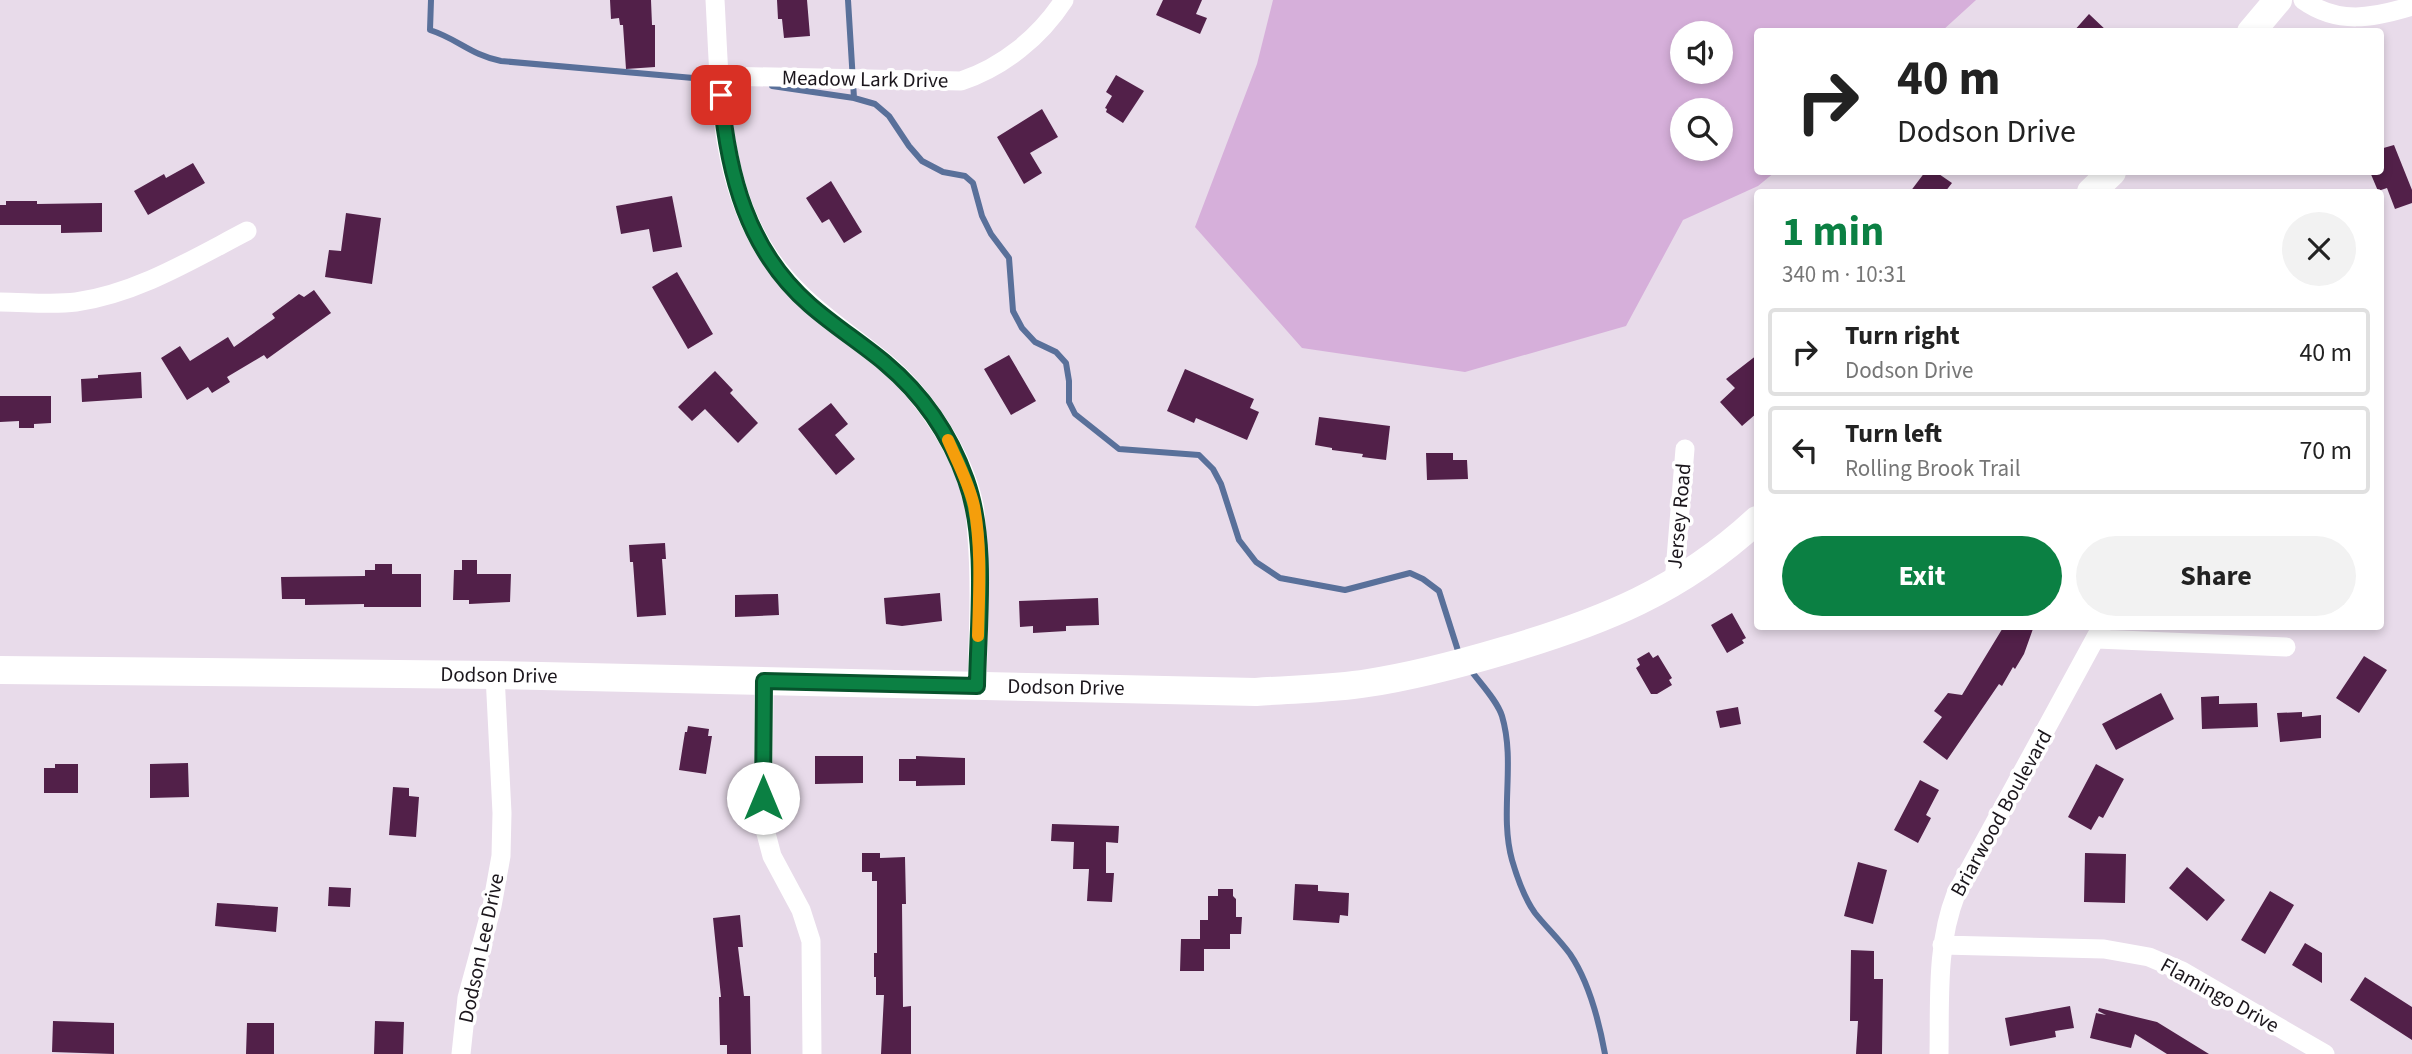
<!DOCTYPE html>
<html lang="en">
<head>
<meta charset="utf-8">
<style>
	:root { --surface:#fff; --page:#f2f2f2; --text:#222; --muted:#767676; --line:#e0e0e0; --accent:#0b8043 }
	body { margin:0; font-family:"Source Sans 3",sans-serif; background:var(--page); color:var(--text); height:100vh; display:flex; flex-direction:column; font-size:26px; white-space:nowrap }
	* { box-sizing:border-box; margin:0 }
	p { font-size:23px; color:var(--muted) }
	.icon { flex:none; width:38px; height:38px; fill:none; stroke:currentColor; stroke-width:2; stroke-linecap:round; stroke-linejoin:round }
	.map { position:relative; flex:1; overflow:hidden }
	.details { position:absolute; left:1754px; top:189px; width:630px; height:441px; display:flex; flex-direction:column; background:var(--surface); border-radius:7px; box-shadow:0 4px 10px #0003 }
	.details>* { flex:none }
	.hud { position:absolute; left:1754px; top:28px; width:630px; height:147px; border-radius:7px; box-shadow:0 4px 10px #0003; background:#fff; color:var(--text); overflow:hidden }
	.tools { position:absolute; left:1670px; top:21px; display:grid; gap:14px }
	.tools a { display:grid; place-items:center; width:63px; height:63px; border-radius:50%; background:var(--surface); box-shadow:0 4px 10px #0003; font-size:35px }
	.pin { position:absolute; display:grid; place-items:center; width:60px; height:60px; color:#fff; margin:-30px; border-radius:14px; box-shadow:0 4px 10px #0006 }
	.me { position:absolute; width:77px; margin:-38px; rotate:0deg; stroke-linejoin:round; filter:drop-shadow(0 0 5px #0008) }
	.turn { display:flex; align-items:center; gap:24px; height:147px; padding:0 28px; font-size:32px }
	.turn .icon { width:91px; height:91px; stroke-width:2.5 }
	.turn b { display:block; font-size:49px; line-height:60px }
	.round { display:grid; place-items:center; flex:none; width:74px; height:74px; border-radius:37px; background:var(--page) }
	.overview { display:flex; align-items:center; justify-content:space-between; height:119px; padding:0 28px }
	h1 { font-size:42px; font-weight:700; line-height:52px; color:var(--accent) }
	.button { display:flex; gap:14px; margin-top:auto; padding:14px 28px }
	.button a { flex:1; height:80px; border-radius:42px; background:var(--accent); color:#fff; font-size:28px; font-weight:700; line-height:80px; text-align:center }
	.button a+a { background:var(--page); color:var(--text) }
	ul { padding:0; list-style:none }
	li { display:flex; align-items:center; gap:21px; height:88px; margin:0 14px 10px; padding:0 14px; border:4px solid var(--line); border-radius:7px }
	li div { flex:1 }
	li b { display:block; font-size:26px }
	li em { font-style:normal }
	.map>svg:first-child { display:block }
	.green { fill:#d6afda; fill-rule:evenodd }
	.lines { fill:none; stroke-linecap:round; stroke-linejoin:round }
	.stream { stroke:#59709a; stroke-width:6 }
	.building { fill:#522049 }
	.street { stroke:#fff; stroke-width:19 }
	.secondary { stroke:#fff; stroke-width:28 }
	.route-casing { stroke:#07532c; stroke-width:18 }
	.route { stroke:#0b8043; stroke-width:12 }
	.slow { stroke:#f59e0b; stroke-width:12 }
	.labels { text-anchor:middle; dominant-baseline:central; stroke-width:7; stroke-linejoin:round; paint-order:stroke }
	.street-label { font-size:21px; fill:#1b161c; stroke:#fff }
</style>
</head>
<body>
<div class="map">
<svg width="2412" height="1054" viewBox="0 0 2412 1054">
	<rect width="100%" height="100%" fill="#e8dbea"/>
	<!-- green -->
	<path class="green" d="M1273 0H1976L1942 31 1757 32V172H1775L1758 186 1683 220 1626 326 1465 372 1302 348 1195 227 1257 64ZM1682 33H1720V72H1682ZM1682 110H1720V149H1682Z"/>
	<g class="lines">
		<!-- stream -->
		<path class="stream" d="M431 0 430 30C458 39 471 55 501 61L716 80
			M848 0 854 98
			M772 86 854 98 875 104 889 116 909 146 922 161 943 172 965 176 973 183 982 216 991 234 1009 258 1013 311 1022 328 1035 342 1056 352 1066 363 1069 381V402L1075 414 1119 449 1199 455 1213 469 1221 484 1239 540 1256 562 1280 578 1345 590 1410 573 1423 579 1439 591 1460 657
			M1469 668C1479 682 1497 700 1502 716 1516 763 1499 813 1512 860 1517 877 1524 898 1535 913 1546 927 1559 939 1570 954 1589 982 1599 1021 1605 1054"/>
	</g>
	<!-- building -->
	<path class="building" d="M610 0H651L652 25H655V67L626 69 623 25H620L619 18 611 19Z
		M777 0H807L810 36 784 38 782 19H778Z
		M1163 0H1202L1196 14 1207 18 1200 34 1156 15Z
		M2089 14 2108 32H2073Z
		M1116 75 1144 91 1123 123 1106 112 1107 109 1105 108 1112 96 1106 92Z
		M1042 109 1058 137 1030 153 1042 173 1024 184 997 137Z
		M2394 145 2412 190V203L2395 209 2387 188 2378 191 2370 172H2380V149Z
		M193 163 205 183 148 215 134 191 164 174 166 178Z
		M1925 172H1936L1952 183 1945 192H1910Z
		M831 181 862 232 844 243 829 219 822 223 806 198Z
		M672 196 682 247 653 252 649 229 621 234 616 206Z
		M6 201H37V204L102 203V232L61 233V225H0V205H6Z
		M346 213 381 218 372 284 325 277 329 250 341 251Z
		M677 272 713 334 688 349 652 287Z
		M314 290 331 313 267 359 264 355 227 377 230 382 212 393 208 387 187 400 161 358 180 346 190 361 228 337 234 347 275 318 272 314 299 294 304 297Z
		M1009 355 1036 401 1011 415 984 369Z
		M1757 355V413L1742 426 1720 402 1735 388 1726 379Z
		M1185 369 1254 399 1250 408 1259 412 1247 440 1196 418 1194 423 1167 411Z
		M715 371 733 390 730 393 758 423 738 443 705 409 692 421 678 407Z
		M141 372 142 398 82 402 81 379 98 378V375Z
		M0 396H51V423L34 424V428H19V421L0 422Z
		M831 403 848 424 835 435 855 459 836 475 798 429Z
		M1319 417 1390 426 1386 460 1362 457 1363 454 1332 450V448L1315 445Z
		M1426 453H1453V460H1467L1468 479 1427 480Z
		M665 543 666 559H662L666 615 637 617 633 562H630L629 545Z
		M462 560H477V574H511L510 602 469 604V600H453L454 570H462Z
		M375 564H392V574H421V607H364V604L305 605V599H282L281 577 365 576V570H375Z
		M940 593 942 621 902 626 886 624 884 598Z
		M778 594 779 615 735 617V595Z
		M1098 598 1099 625 1066 626V631L1033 633V626L1020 627 1019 601Z
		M1732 613 1746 638 1742 640 1744 643 1727 653 1711 625Z
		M2004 626H2034L2024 654 2015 669 2013 667 2002 686 1999 684 1947 760 1923 742 1942 717 1934 711 1948 693 1962 695Z
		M1649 652 1653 658 1658 655 1672 678 1669 680 1672 685 1657 694H1651L1636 668 1640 665 1637 659Z
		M2364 656 2387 670 2359 713 2336 698Z
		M2161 693 2174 719 2116 750 2102 724Z
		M2219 696V704L2257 703 2258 727 2202 729 2201 697Z
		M1738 707 1741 724 1720 728 1716 711Z
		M2302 712V717L2321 715V738L2280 742 2277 713Z
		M688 726 709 729 708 736H712L706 774 679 770 685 732H687Z
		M815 756H863V783L815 784Z
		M916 756 965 758V785L916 786V781H899V759H916Z
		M188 763 189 797 150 798V764Z
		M55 764H78V793H44V768H55Z
		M2096 764 2124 779 2103 818 2099 816 2091 830 2068 817Z
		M1920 780 1939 790 1926 815 1931 818 1918 843 1894 830Z
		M393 787 409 788V796L419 797 416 837 389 835Z
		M1052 824 1119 826 1118 843 1106 842V873H1114L1112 902 1087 901 1089 869H1073L1074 842 1051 841Z
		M862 853H880V858L905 857 906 904H902L903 1007 911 1006V1054H881L884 995H876V977H874V953H877V881H872V872H862Z
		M2085 853 2126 854 2125 903 2084 902Z
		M1858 862 1887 870 1873 924 1844 916Z
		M2187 867 2225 900 2207 921 2169 888Z
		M1295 884 1318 885V891L1349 893 1348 916 1340 915 1339 923 1293 920Z
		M329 887 351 888 350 907 328 906Z
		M1218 889H1233V896L1236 899V917H1242L1241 934H1230V949H1204V971H1180L1181 939H1200V920H1208V896H1218Z
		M2270 891 2294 905 2265 954 2241 940Z
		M217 903 278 907 276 932 215 926Z
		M740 915 743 947H738L744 996H750L751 1054H727V1045H720L719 997H721L713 918Z
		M2305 943 2322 953V983L2292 965Z
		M1851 950 1874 951V979H1883L1882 1054H1856L1858 1021H1850Z
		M2365 977 2412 1007V1040L2350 1000Z
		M2070 1006 2074 1028 2055 1031 2056 1037 2010 1046 2005 1018Z
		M2099 1008 2157 1022 2209 1054H2167L2135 1034 2131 1048 2090 1038 2096 1013 2106 1015 2098 1011Z
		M53 1021 114 1023V1054L52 1052Z
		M375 1021 404 1022 403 1054H374Z
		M247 1023H274V1054H246Z"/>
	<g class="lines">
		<!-- street -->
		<path class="street" d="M715 0C720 85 718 172 763 247 794 299 841 326 886 363 926 397 963 454 974 505 976 515 976 527 977 537 981 586 978 636 977 686
			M2303 0C2338 25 2373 18 2412 6
			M720 76 961 81C1003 67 1040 37 1064 0
			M0 302C25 302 52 305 76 302 138 293 193 259 247 231
			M1674 583 1685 449
			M2097 639 2286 647
			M764 681 763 822 772 856 801 910 811 941 812 1054
			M1942 945 2104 949 2149 957 2182 971 2325 1054
			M461 1054 467 998 492 906 501 856 502 813 495 675
			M1939 1054C1940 1000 1936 945 1956 894L2102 626"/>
		<!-- secondary -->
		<path class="secondary" d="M2251 32 2278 0
			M2091 192 2112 172
			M0 670 495 675 1256 692C1293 689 1332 689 1368 683 1414 676 1459 664 1503 651 1602 622 1680 591 1757 520"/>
	</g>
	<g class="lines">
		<!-- route casing -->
		<g class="route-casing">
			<path id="route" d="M721 95C728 174 747 250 810 305 834 326 861 343 885 363 922 394 950 435 966 480 988 541 978 621 977 686L764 681 763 798"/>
		</g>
		<!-- route -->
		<use href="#route" class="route"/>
		<!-- slow -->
		<path class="slow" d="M948 440C957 461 969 483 974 506 982 548 979 594 978 636"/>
	</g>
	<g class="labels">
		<!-- street labels -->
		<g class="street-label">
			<text transform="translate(865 79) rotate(1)">Meadow Lark Drive</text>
			<text transform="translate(1679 516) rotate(-85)">Jersey Road</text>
			<text transform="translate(499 675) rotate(1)">Dodson Drive</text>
			<text transform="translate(1066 687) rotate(1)">Dodson Drive</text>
			<text transform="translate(2001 813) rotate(-61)">Briarwood Boulevard</text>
			<text transform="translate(481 948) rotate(-78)">Dodson Lee Drive</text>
			<text transform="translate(2220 995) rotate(29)">Flamingo Drive</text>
		</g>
	</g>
</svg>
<div class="tools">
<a><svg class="icon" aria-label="sound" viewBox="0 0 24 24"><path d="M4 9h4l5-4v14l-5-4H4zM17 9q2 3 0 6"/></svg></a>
<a><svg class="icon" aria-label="search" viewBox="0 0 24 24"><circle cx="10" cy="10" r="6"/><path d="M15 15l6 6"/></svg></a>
</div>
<div class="pin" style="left:721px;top:95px;background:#d93025"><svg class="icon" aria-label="arrive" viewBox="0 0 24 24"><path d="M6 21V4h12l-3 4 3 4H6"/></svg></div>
<svg class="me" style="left:763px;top:798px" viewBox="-20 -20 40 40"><circle r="19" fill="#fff"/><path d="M0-13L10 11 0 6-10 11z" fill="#0b8043"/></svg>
<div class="hud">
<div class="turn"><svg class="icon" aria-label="right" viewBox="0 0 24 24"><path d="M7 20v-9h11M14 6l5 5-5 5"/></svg><div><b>40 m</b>Dodson Drive</div></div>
</div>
<section class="details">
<div class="overview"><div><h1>1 min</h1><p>340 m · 10:31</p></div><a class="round"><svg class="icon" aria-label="close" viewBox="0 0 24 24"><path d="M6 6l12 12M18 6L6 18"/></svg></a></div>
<ul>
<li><svg class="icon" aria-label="right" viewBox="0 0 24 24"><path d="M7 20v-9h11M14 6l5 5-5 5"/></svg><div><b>Turn right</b><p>Dodson Drive</p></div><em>40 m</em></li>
<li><svg class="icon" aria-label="left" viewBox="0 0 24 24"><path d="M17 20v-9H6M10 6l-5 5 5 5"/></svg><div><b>Turn left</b><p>Rolling Brook Trail</p></div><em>70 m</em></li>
</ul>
<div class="button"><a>Exit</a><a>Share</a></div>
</section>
</div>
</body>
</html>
